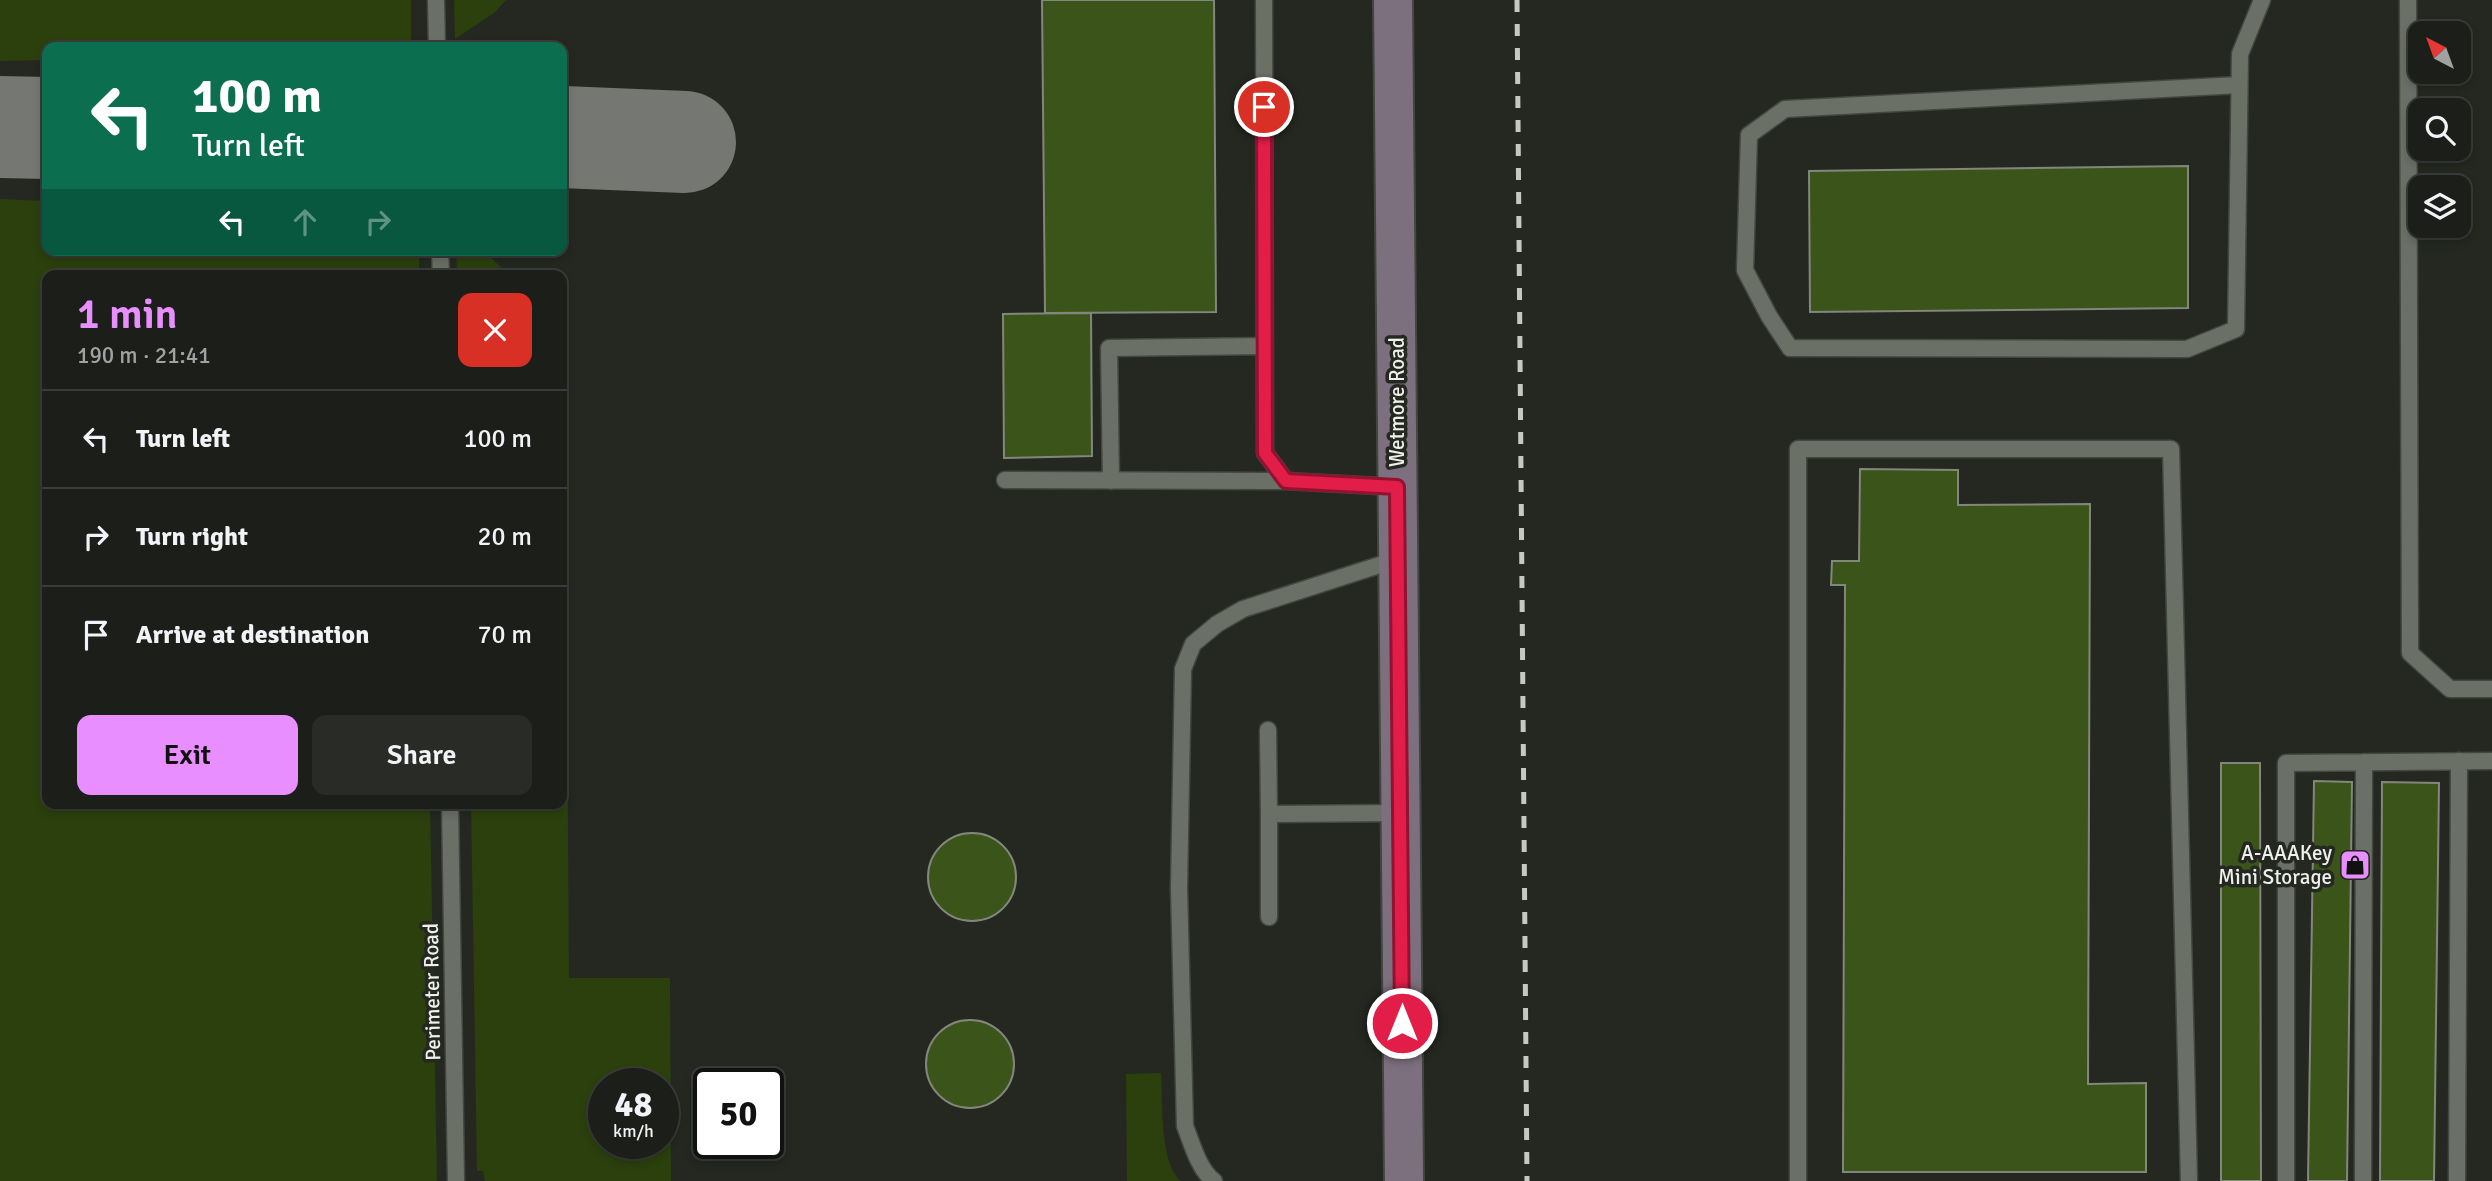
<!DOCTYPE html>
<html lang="en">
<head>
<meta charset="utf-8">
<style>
	:root { --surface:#1b1e19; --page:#282b26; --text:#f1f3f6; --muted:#a0a2a2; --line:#393c38; --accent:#e98efe }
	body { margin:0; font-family:Signika,sans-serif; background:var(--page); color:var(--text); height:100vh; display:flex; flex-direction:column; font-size:26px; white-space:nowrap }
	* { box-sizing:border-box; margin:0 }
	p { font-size:23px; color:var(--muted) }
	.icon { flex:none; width:38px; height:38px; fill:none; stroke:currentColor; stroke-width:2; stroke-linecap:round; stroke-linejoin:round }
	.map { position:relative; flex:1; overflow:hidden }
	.sheet { position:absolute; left:42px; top:270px; width:525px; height:539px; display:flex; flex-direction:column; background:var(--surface); border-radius:14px; box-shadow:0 4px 10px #0003,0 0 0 2px var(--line) }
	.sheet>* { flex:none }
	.banner { position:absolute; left:42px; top:42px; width:525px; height:214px; border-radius:14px; box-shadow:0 4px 10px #0003,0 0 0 2px var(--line); background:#0b6e4f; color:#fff; overflow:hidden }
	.needle { width:46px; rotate:319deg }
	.buttons { position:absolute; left:2408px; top:21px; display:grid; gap:14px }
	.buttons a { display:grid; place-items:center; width:63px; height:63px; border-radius:14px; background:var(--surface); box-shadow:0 4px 10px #0003,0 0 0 2px var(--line); font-size:35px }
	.speed { position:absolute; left:588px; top:1068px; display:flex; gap:14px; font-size:35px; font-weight:700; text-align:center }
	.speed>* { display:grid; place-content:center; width:91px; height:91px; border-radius:50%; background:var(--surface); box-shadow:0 4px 10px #0003,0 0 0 2px var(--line); line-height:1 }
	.speed small { font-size:18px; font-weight:400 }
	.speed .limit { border:4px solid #111; border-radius:10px; background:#fff; color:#111 }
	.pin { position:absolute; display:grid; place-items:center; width:60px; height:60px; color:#fff; margin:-30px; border:4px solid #fff; border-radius:50%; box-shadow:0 2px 7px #0007 }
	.me { position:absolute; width:77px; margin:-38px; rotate:0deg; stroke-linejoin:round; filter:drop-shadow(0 0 5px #0008) }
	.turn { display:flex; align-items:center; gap:24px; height:147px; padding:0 35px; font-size:32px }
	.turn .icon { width:91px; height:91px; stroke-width:2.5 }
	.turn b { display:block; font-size:49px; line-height:60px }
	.lanes { display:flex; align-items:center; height:66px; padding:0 35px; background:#0003; justify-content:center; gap:35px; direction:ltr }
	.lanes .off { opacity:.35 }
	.round { display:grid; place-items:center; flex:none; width:74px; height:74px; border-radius:14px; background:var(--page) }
	.overview { display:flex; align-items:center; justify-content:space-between; height:119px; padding:0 35px }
	h1 { font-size:42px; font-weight:600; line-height:52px; color:var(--accent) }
	.action { display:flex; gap:14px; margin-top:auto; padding:14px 35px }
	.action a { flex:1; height:80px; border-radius:14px; background:var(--accent); color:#111; font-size:28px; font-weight:600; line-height:80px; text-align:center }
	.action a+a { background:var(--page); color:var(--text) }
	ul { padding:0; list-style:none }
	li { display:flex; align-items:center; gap:21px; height:98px; padding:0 35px; border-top:2px solid var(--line) }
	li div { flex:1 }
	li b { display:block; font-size:26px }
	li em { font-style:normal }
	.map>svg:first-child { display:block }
	.green { fill:#2b400d; fill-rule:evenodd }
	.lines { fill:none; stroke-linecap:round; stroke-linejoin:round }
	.taxiway { stroke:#757872; stroke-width:102 }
	.building { fill:#3a5419; stroke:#82877d; stroke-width:2 }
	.lane-casing { stroke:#434740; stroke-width:19 }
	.secondary-casing { stroke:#434740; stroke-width:42 }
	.lane { stroke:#6b7067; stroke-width:16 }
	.secondary { stroke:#7d707e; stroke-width:38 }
	.rail { stroke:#c6c9c3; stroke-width:5; stroke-dasharray:12 12; stroke-linecap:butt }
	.route-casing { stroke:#92132f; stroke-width:18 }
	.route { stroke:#e11d48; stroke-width:12 }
	.labels { text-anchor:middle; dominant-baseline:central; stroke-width:7; stroke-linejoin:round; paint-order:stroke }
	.street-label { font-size:21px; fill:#edf0eb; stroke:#242821 }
	.poi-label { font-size:21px; fill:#edf0eb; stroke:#242821; text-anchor:end }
</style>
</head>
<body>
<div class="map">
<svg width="2492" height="1181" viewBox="0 0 2492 1181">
	<rect width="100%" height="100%" fill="#242821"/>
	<!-- green -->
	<path class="green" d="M0 0H411V47H47V60L0 61Z
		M454 0H506L494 13 455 39Z
		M0 199 47 201V250H419V275H47V803H430L437 1181H0Z
		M456 250H483L509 275H457Z
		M562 394H565L569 978H670L671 1181H485L483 1171H477L471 803H562ZM663 1083V1143H604V1083Z
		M1161 1073C1163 1103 1159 1158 1180 1181H1127L1126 1074Z"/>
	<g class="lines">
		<!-- taxiway -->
		<path class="taxiway" d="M0 127 47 128
			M562 137 685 142"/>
	</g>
	<!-- building -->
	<path class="building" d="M1042 0H1214L1216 312 1045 313Z
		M2188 166V308L1810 312 1809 171Z
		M1091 313 1092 456 1004 458 1003 314Z
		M1860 469 1958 470V505L2090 504 2088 1084 2146 1083V1172H1843L1845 585H1831L1832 561H1859Z
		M2221 763H2260L2261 1181H2221Z
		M2314 781 2352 782 2347 1181H2308Z
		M2382 782 2439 783 2434 1181H2380Z
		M928 877a44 44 0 1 1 88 0a44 44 0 1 1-88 0Z
		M926 1064a44 44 0 1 1 88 0a44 44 0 1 1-88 0Z"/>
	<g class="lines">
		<!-- lane casing -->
		<g class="lane-casing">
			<path id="lane" d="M436 0 437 47
				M1264 0 1265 453 1286 481 1397 487
				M2408 0 2410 653 2450 689H2492
				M2239 85 1785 109 1749 135 1745 270 1769 316 1790 348 2187 349 2236 329 2240 54 2262 0
				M440 250 441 275
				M1005 480 1286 481
				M1111 481 1109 348 1265 346
				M1268 730 1269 814
				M450 803 456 1181
				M1269 917V814L1400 813
				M1214 1181C1199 1170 1192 1144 1185 1126L1179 888 1183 669 1193 644 1217 624 1243 609 1398 559
				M1798 1181V449H2171L2189 1181
				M2286 1181V763L2492 761
				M2363 1181 2364 762
				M2457 1181 2459 761"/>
		</g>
		<!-- secondary casing -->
		<g class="secondary-casing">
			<path id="secondary" d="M1393 0 1404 1181"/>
		</g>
		<!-- lane -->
		<use href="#lane" class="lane"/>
		<!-- secondary -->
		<use href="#secondary" class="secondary"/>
		<!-- rail -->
		<path class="rail" d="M1517 0 1527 1181"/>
	</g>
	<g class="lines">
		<!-- route casing -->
		<g class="route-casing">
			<path id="route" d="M1264 107 1265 453 1286 481 1397 487 1402 1023"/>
		</g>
		<!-- route -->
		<use href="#route" class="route"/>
	</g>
	<!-- icons -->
	<defs>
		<g id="shop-square" transform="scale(1.575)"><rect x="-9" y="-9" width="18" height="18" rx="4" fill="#e98efe" stroke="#242821"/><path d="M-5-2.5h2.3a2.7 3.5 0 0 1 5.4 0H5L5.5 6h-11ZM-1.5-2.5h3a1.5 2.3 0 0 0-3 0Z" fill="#111"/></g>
	</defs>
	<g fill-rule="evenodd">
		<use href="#shop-square" x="2355" y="865"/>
	</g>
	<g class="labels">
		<!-- street labels -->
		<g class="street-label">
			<text transform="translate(1397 402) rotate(-90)">Wetmore Road</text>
			<text transform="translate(432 992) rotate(-91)">Perimeter Road</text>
		</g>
		<!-- poi labels -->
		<g class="poi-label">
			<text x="2332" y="853">A-AAAKey<tspan x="2332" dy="24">Mini Storage</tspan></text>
		</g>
	</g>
</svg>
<div class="buttons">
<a><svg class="needle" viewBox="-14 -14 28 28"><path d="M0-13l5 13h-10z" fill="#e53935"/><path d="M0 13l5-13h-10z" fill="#a0a2a2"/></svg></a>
<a><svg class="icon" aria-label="search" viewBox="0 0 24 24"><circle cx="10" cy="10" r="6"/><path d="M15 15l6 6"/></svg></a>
<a><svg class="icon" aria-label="layers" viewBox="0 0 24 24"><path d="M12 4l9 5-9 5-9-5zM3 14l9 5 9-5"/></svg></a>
</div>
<div class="speed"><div>48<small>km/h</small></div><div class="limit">50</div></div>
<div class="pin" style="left:1264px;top:107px;background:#d93025"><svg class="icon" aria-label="arrive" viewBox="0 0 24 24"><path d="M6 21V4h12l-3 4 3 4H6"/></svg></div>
<svg class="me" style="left:1402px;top:1023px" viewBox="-20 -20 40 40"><circle r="17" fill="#e11d48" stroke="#fff" stroke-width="3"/><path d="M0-11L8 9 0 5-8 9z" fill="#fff"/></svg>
<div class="banner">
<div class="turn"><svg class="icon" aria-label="left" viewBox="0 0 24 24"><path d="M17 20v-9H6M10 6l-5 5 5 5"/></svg><div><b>100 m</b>Turn left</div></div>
<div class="lanes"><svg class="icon" aria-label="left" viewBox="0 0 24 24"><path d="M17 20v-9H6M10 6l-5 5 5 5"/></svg><svg class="icon off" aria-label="ahead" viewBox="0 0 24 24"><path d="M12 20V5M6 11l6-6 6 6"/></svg><svg class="icon off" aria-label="right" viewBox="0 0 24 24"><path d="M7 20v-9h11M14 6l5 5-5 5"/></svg></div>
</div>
<section class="sheet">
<div class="overview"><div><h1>1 min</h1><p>190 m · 21:41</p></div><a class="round" style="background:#d93025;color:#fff"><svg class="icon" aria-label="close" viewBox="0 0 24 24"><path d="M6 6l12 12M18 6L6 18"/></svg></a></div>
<ul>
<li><svg class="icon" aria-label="left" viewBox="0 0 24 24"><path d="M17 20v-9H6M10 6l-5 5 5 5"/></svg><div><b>Turn left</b></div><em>100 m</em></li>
<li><svg class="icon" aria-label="right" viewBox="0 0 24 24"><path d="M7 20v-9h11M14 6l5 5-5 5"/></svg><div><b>Turn right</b></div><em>20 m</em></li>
<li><svg class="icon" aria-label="arrive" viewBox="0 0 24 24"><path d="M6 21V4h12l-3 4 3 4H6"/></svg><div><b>Arrive at destination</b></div><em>70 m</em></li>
</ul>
<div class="action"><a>Exit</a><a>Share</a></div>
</section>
</div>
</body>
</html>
